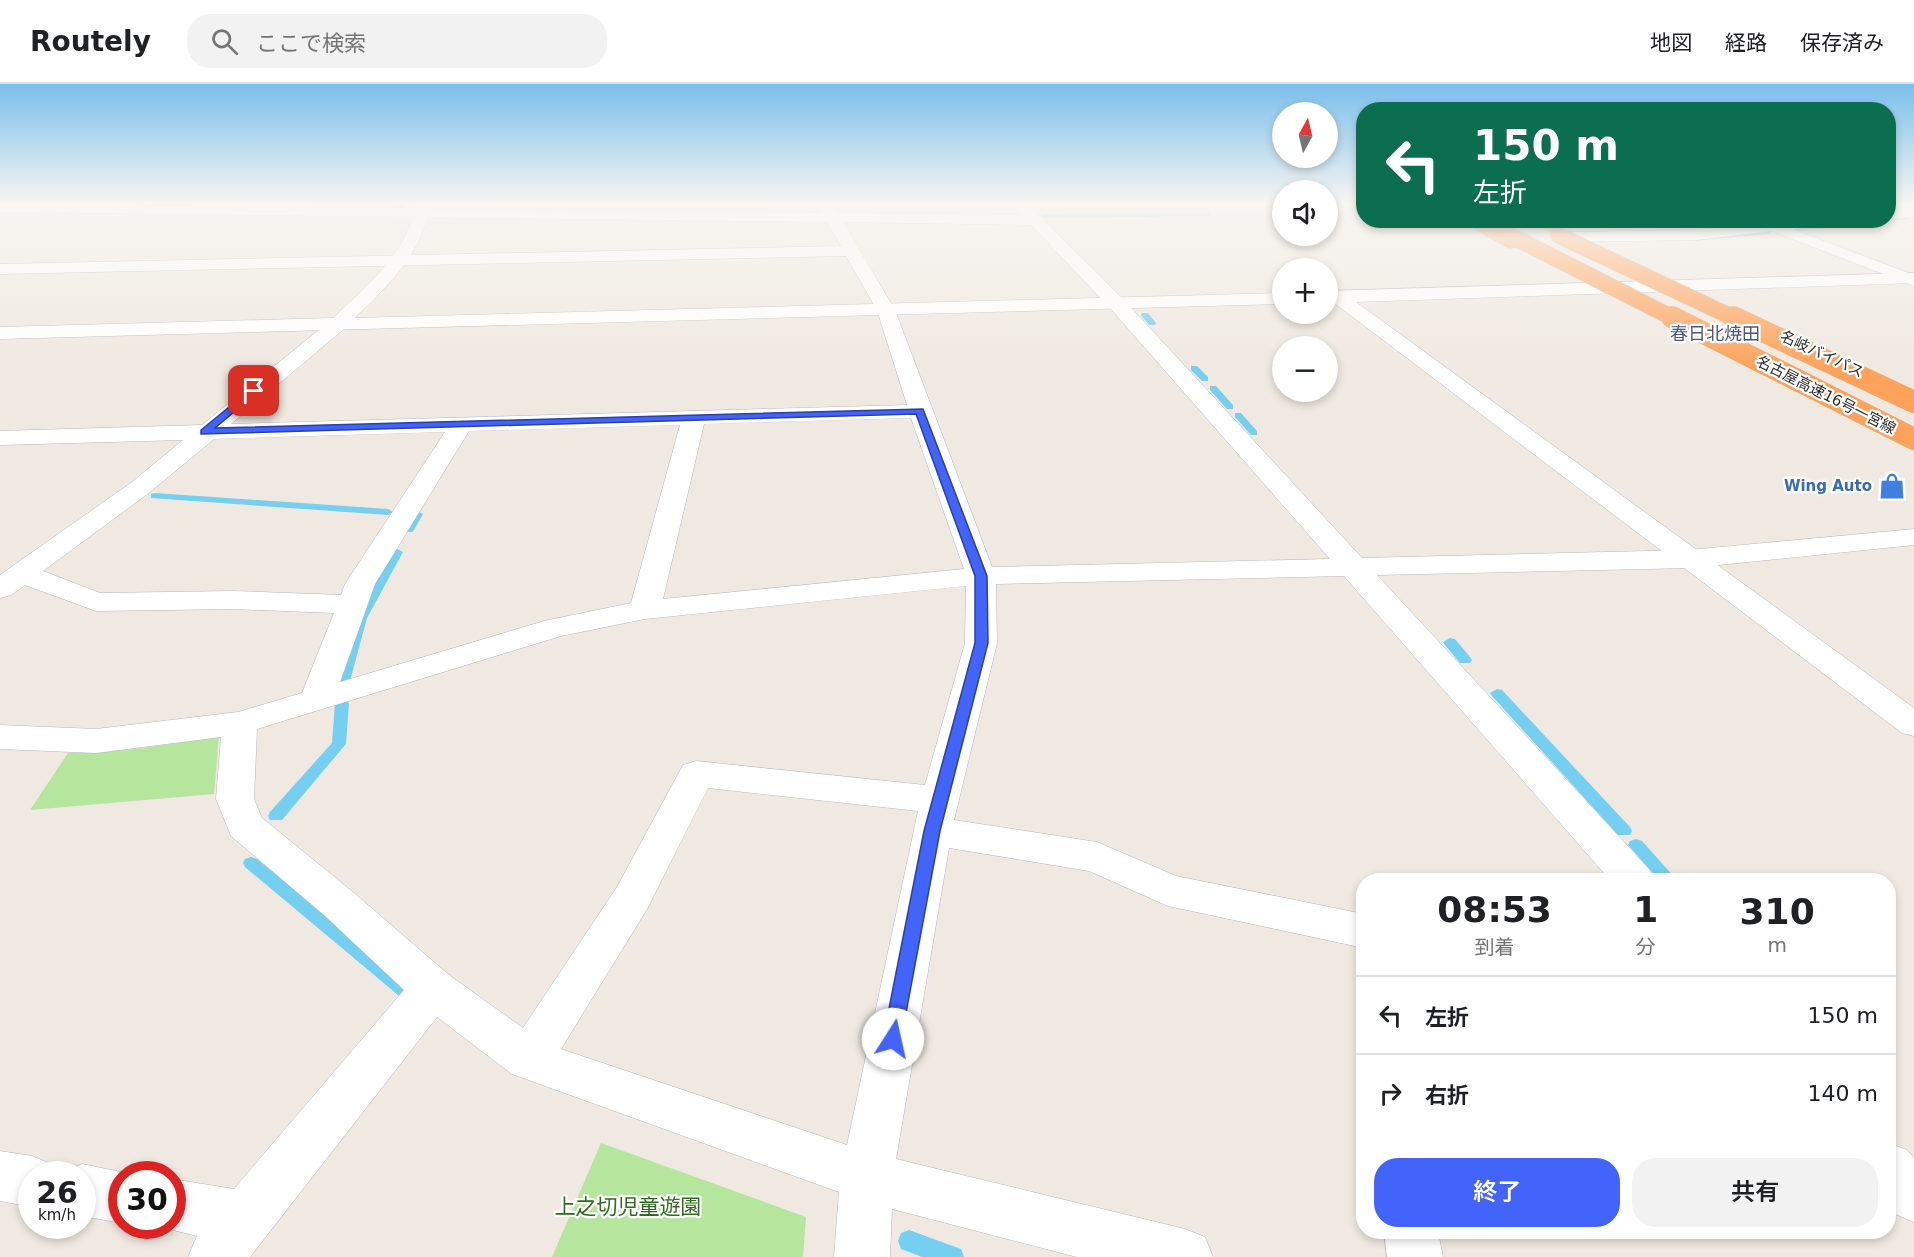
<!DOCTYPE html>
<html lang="ja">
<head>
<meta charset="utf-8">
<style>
	:root { --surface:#fff; --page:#f2f2f2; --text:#202124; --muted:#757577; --line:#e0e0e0; --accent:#4264fb }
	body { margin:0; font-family:"DejaVu Sans","Noto Sans JP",sans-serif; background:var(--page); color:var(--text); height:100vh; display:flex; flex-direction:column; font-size:22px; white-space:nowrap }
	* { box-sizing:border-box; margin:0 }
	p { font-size:20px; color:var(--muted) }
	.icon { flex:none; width:33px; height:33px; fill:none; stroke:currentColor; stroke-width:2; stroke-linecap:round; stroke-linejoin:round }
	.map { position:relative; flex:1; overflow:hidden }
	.side { position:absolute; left:1356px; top:789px; width:540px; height:366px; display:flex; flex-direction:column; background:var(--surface); border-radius:24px; box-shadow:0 3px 9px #0003 }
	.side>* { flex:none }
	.banner { position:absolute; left:1356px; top:18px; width:540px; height:126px; border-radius:24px; box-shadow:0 3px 9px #0003; background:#0b6e4f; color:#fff; overflow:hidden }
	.needle { width:39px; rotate:8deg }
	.fabs { position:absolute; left:1272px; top:18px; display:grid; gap:12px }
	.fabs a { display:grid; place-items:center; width:66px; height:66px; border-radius:50%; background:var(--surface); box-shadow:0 3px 9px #0003; font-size:30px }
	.speed { position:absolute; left:18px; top:1077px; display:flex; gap:12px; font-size:30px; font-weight:700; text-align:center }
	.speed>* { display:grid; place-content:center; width:78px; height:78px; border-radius:50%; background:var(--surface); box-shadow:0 3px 9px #0003; line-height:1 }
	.speed small { font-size:15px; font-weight:400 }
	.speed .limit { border:9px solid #d22; background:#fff; color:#111 }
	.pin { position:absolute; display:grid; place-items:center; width:51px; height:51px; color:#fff; margin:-26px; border-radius:12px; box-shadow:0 3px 9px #0006 }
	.me { position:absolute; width:66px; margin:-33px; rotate:10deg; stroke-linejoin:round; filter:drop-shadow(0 0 4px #0008) }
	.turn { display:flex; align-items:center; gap:21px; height:126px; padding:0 18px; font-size:27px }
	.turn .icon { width:78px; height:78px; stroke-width:2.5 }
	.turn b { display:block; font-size:42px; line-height:51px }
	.eta { display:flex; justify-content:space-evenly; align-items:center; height:102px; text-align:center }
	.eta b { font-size:36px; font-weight:600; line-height:42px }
	.action { display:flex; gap:12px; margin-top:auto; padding:12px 18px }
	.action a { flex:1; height:69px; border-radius:24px; background:var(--accent); color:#fff; font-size:24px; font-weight:600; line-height:69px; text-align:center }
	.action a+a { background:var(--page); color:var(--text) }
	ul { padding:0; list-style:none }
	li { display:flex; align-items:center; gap:18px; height:78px; padding:0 18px; border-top:2px solid var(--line) }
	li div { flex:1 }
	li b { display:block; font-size:22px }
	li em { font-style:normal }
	header { display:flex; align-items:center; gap:36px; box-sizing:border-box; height:84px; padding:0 30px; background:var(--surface); border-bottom:2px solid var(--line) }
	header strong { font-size:28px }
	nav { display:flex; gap:33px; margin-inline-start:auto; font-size:21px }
	.search { width:420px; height:54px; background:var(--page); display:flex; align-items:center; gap:15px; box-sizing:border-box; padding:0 21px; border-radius:24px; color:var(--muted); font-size:22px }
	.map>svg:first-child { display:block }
	.green { fill:#b6e59e }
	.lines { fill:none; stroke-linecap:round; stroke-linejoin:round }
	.stream { fill:#75cff0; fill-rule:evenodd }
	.street-casing { stroke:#b4b7c1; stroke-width:1 }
	.secondary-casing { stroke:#b4b7c1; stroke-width:1 }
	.highway-casing { stroke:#c9c9c9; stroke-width:1 }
	.street { fill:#fff; fill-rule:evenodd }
	.secondary { fill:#fff; fill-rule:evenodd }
	.highway { fill:#ffa35c; fill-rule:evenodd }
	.highway-bridge-far1-casing { stroke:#c9c9c9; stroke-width:17; stroke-linecap:butt }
	.highway-bridge-casing { stroke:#c9c9c9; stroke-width:22; stroke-linecap:butt }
	.highway-bridge-far1 { stroke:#ffa35c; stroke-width:16 }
	.highway-bridge { stroke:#ffa35c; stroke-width:22 }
	.route { fill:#4264fb; stroke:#2b41a3; stroke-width:1.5 }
	.labels { text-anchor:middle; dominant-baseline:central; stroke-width:4.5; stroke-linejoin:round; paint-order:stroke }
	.far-street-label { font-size:15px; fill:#2e2e2e; stroke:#fff }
	.far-shop-label { font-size:15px; font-weight:bold; fill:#366cbe; stroke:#fff; text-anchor:end }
	.far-quarter-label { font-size:18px; fill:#4d5680; stroke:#fff }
	.near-park-label { font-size:21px; fill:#2c6e1b; stroke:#fff }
</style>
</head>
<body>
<header>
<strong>Routely</strong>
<div class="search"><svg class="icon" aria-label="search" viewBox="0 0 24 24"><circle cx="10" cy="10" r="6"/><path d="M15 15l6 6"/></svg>ここで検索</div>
<nav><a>地図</a><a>経路</a><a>保存済み</a></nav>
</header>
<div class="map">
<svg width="1914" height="1173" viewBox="0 0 1914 1173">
	<rect width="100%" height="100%" fill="#efe9e1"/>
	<!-- green -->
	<path class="green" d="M219 653 214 710 30 726 68 669 136 665Z
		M601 1059 806 1133 803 1173H552Z"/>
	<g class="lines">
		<!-- stream -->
		<path class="stream" d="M138 118H144V119L141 121Z
			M399 118H405L402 126 397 125Z
			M1209 129 1211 132 1043 134 1040 132 1043 130Z
			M1906 132 1908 135 1791 148 1788 146 1861 136H1888V134Z
			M1769 147 1771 150 1691 157 1688 155Z
			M1142 229H1148L1156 239 1155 241H1149L1141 231Z
			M1191 282H1197L1208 293V297H1202L1191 286Z
			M1210 302H1216L1233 321V325H1227L1210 306Z
			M1235 329H1241L1257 347V351H1251L1235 333Z
			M155 409 388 425 393 428 388 431 151 414V410Z
			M417 427 423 430 414 446 412 448H404L402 446 413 428Z
			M397 465 403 468 367 534 350 597 343 601 338 600 336 597 355 534 391 468Z
			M1450 554 1455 555 1470 573 1472 576 1470 579H1460L1445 561 1443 558Z
			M1497 605 1502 606 1630 743 1632 747 1630 751H1618L1492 612 1490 609Z
			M342 615 349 619 346 660 282 736H270L268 732 270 728 332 659 335 619Z
			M1636 755 1642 757 1677 796H1659L1628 761 1630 757Z
			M251 773 257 775 412 901 414 906 412 911 405 914 398 911 245 783 243 779 245 775Z
			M909 1146 961 1165 964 1173H922L901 1165 898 1157 901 1149Z"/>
		<!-- street casing -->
		<g class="street-casing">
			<path id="street" d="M816 118H831L837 129 1022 131 1015 122 1017 119H1027L1124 216 1362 474 1689 466 1914 445V461L1689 484 1377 491 1649 785 1654 796H1610L1344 492 996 500 997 559 954 736 1097 758 1176 792 1364 830V864L1168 822 1089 787 949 764 896 1075 1185 1145 1205 1153 1213 1173H1077L892 1125 890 1173H834L839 1108 512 990 437 933 250 1173H188L197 1152 157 1142H172V1095L234 1105 404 906 324 831 231 752 216 715 221 653 96 669 0 665V641L96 645 238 628 302 609 334 529 234 525 96 527 25 501 11 511 0 514V491L132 398 183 356 0 361V347L202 341 331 236 338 234 348 240 345 244 231 340 907 321 877 226 846 172 0 190V180L841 162 827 138 0 128V120L822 129ZM843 138 1031 141 1110 224 1330 475 992 483 895 226ZM911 334 964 485 663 515 704 340ZM680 341 631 519 544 537 340 598 375 500 469 347ZM445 348 345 500 341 511 234 507 100 509 43 487 150 408 214 355ZM966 502 965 559 925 701 696 677 683 681 617 803 523 944 449 891 354 809 262 734 254 715 257 645 561 552 645 535ZM708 704 918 727 847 1061 561 965 647 825Z
				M1914 123V133L1888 135V125Z
				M1784 136H1838L1831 141 1792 145 1914 191V202L1772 147 1696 156 1570 158 1562 153 1570 148 1696 146Z
				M1888 1059 1907 1066 1914 1074V1138L1895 1130 1888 1123Z
				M0 1067 32 1072 51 1080 55 1090H32V1123L0 1117Z
				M82 1080 131 1090H122V1139L82 1132V1090H62Z
				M1384 1148H1438L1443 1173H1387Z"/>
		</g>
		<!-- secondary casing -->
		<g class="secondary-casing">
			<path id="secondary" d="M417 118H431C424 168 389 200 355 234L1282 209V220L0 255V243L333 234C369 200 407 169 417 118Z
				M1914 189V199L1356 218 1914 624V652L1902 649 1333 218H1328L1329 207Z"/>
		</g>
		<!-- highway casing -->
		<g class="highway-casing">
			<path id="highway" d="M1459 136H1479L1522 161 1520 164H1508Z
				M1527 136H1548L1601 163 1599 166H1587Z"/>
		</g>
		<!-- street -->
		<use href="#street" class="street"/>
		<!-- secondary -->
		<use href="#secondary" class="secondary"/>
		<!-- highway -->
		<use href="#highway" class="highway"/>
		<!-- highway-bridge-far1 casing -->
		<g class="highway-bridge-far1-casing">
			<path id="highway-bridge-far1" d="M1480 136 1675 235
				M1558 151 1736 235"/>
		</g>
		<!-- highway-bridge casing -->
		<g class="highway-bridge-casing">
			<path id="highway-bridge" d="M1672 233 1914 355
				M1733 233 1914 318"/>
		</g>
		<!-- highway-bridge-far1 -->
		<use href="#highway-bridge-far1" class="highway-bridge-far1"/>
		<!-- highway-bridge -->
		<use href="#highway-bridge" class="highway-bridge"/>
	</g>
	<!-- sky -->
	<linearGradient id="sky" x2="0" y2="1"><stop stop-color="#7abfeb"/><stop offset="0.42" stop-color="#f8f5f2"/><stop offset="1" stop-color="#f8f5f2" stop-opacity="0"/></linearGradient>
	<rect width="1914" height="283" fill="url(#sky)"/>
	<!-- route -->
	<path class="route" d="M251 305 259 307 215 344 923 325 987 492 988 559 940 747 900 961 893 963 886 961 883 955 924 747 975 559V492L916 330 201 350V346Z"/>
	<!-- icons -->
	<defs>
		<g id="shop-bare" transform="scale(2.07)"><path d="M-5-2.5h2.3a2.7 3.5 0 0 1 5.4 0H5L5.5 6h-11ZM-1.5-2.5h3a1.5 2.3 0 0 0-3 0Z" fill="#3f7fe0" stroke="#fff" stroke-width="2.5" paint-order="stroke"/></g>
	</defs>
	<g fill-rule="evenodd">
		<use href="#shop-bare" x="1892" y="402"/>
	</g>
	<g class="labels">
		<!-- far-street labels -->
		<g class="far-street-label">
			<text transform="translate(1822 270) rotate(25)">名岐バイパス</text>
			<text transform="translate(1826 311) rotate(27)">名古屋高速16号一宮線</text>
		</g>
		<!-- far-shop labels -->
		<g class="far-shop-label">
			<text x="1872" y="402">Wing Auto</text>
		</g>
		<!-- far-quarter labels -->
		<g class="far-quarter-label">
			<text x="1715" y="249">春日北焼田</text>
		</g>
		<!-- near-park labels -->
		<g class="near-park-label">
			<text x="628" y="1123">上之切児童遊園</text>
		</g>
	</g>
</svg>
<div class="fabs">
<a><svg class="needle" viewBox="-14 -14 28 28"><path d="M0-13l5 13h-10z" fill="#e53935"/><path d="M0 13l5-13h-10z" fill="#757577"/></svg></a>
<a><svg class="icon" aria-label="sound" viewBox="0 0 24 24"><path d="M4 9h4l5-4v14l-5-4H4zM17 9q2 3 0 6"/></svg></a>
<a>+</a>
<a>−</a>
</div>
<div class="speed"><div>26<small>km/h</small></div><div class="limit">30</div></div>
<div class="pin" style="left:254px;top:307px;background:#d93025"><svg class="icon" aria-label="arrive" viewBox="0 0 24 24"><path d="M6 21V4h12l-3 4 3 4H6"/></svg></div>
<svg class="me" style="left:893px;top:955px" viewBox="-20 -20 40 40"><circle r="19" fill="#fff"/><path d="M0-13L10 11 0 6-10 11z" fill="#4264fb"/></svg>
<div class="banner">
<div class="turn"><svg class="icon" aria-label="left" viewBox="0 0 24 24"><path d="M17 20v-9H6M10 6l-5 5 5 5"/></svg><div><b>150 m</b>左折</div></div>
</div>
<section class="side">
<div class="eta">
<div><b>08:53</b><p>到着</p></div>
<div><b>1</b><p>分</p></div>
<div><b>310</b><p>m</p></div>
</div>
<ul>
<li><svg class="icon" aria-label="left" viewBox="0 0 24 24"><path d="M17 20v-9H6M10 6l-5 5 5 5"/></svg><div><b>左折</b></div><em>150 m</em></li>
<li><svg class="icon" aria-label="right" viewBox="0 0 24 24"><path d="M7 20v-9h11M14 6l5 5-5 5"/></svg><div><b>右折</b></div><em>140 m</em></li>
</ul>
<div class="action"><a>終了</a><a>共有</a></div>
</section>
</div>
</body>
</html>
